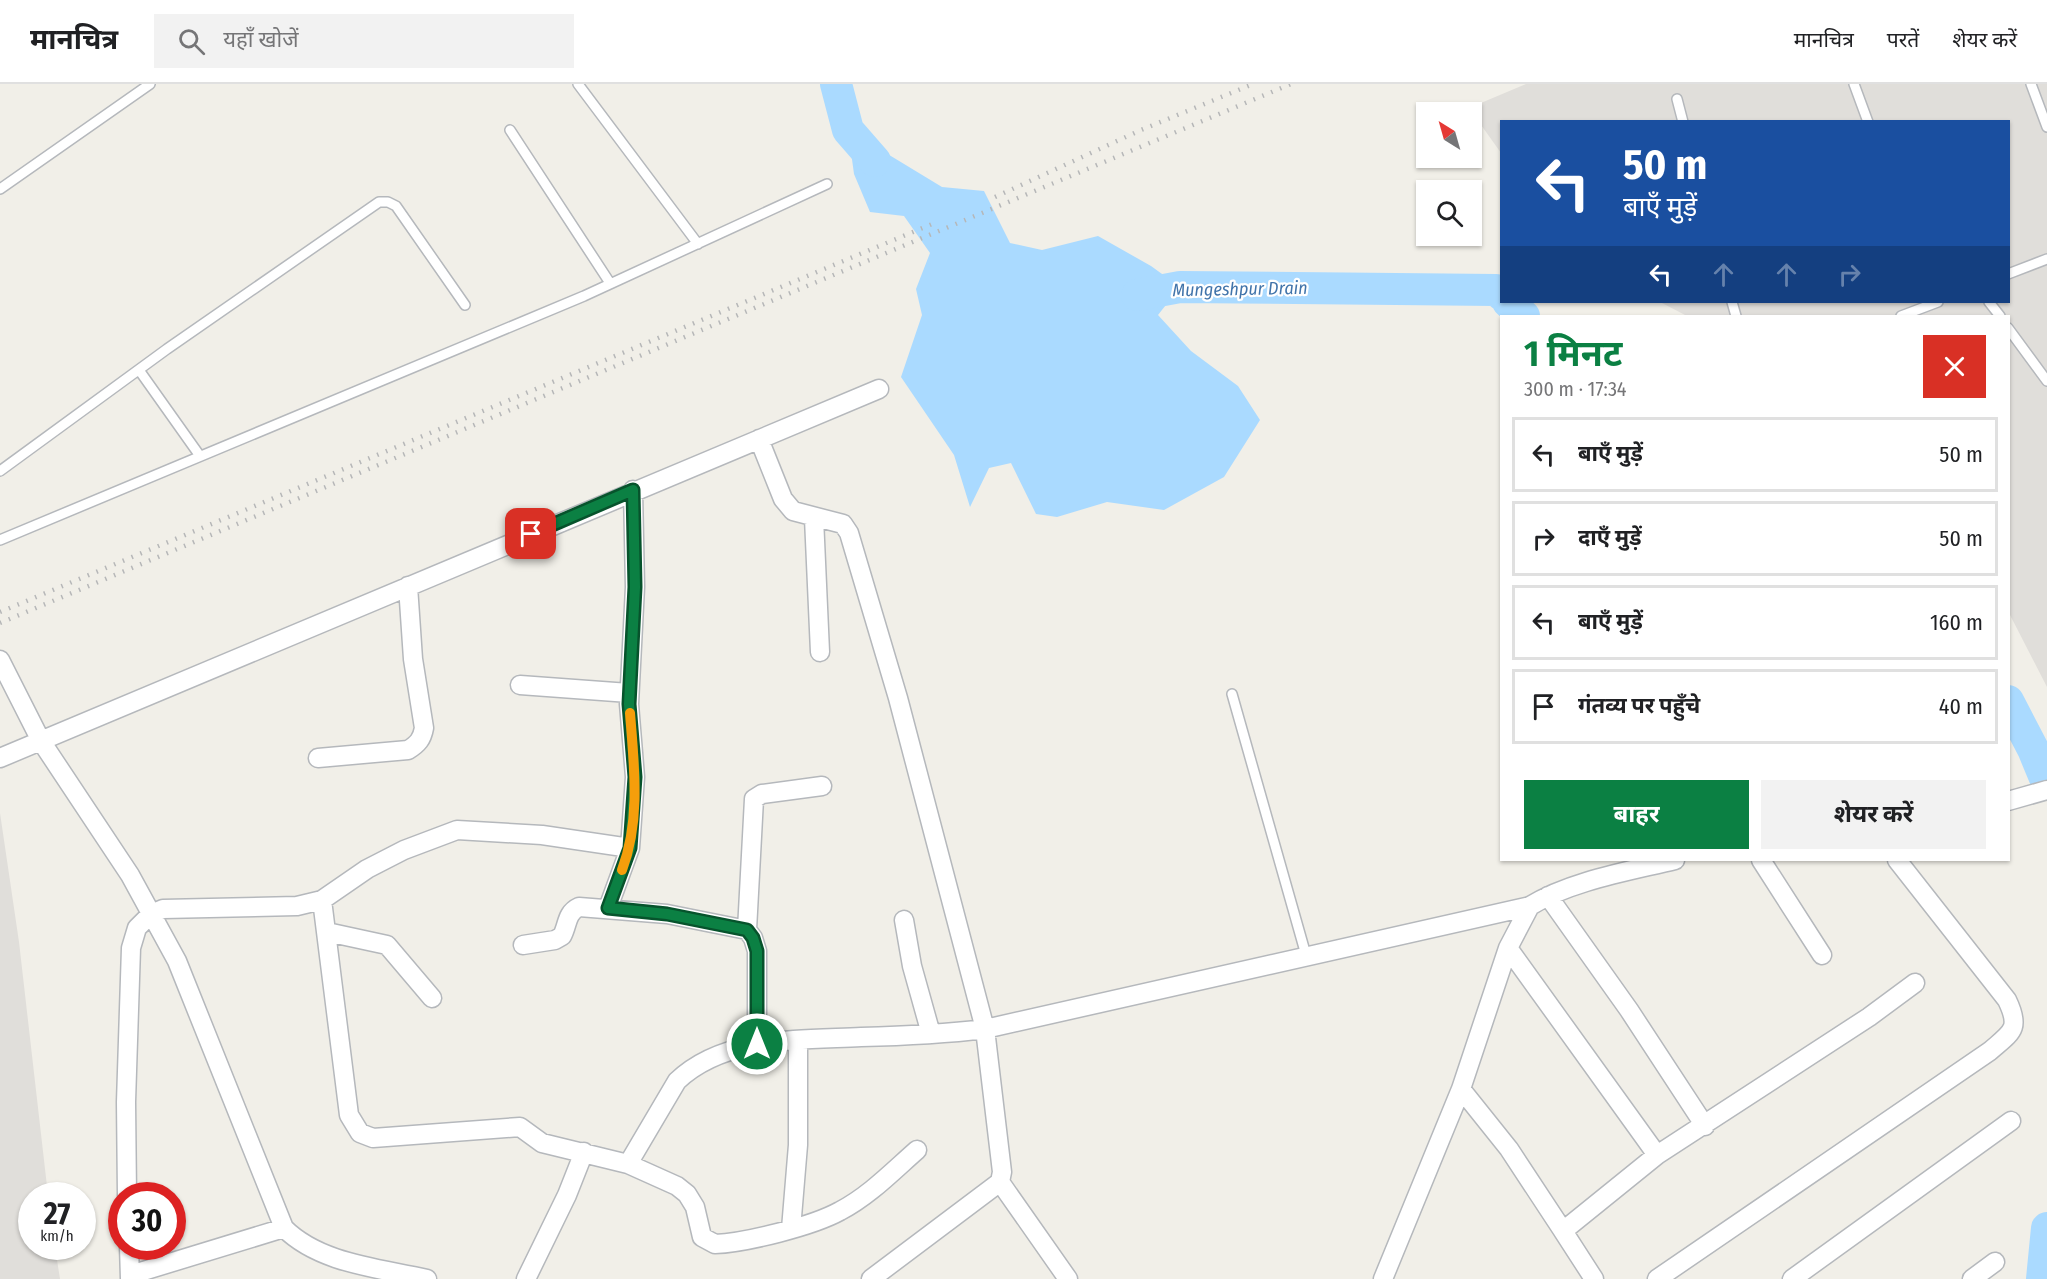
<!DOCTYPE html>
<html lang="hi">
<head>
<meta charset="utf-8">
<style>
	:root { --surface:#fff; --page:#f2f2f2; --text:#202124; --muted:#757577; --line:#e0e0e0; --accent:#0b8043 }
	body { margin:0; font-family:"Fira Sans Condensed","Noto Sans Devanagari",sans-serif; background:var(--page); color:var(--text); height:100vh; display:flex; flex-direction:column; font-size:22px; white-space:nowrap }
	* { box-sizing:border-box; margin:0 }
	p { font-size:20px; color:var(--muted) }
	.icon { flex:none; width:33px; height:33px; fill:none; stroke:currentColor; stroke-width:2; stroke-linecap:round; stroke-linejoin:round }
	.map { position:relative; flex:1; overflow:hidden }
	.panel { position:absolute; left:1500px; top:231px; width:510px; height:546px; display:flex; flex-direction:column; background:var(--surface); border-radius:0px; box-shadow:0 2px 4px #0004 }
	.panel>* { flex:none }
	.banner { position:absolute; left:1500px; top:36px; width:510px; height:183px; border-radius:0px; box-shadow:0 2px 4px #0004; background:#1a4fa0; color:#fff; overflow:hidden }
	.needle { width:39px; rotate:323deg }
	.buttons { position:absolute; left:1416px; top:18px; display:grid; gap:12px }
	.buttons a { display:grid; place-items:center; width:66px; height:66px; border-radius:0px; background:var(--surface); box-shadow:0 2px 4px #0004; font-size:30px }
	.speed { position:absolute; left:18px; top:1098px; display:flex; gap:12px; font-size:30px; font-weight:700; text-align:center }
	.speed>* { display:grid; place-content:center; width:78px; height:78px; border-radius:50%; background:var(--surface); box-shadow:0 2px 4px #0004; line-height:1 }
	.speed small { font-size:15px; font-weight:400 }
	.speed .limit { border:9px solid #d22; background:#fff; color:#111 }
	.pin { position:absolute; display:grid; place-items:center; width:51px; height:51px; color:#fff; margin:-26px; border-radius:12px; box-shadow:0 3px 9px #0006 }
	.me { position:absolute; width:66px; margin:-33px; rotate:0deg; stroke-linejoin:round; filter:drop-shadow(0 0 4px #0008) }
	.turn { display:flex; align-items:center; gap:21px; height:126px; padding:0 24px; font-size:27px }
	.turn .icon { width:78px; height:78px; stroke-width:2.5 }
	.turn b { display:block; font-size:42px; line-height:51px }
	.lanes { display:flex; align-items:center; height:57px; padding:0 24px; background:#0003; justify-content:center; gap:30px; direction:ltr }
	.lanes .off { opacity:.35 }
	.round { display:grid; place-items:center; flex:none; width:63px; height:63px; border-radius:0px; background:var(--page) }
	.overview { display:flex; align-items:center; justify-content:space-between; height:102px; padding:0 24px }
	h1 { font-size:36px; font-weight:700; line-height:45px; color:var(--accent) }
	.cta { display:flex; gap:12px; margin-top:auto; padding:12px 24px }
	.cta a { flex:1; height:69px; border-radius:0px; background:var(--accent); color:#fff; font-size:24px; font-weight:700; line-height:69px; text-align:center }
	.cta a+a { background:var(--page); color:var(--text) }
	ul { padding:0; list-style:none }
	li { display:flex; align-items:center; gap:18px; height:75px; margin:0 12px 9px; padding:0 12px; border:3px solid var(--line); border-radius:0px }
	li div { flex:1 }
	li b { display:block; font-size:22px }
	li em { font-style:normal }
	header { display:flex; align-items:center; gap:36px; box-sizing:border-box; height:84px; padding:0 30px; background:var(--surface); border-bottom:2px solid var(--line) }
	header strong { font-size:28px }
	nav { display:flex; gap:33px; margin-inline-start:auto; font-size:21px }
	.search { width:420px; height:54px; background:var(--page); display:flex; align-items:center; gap:15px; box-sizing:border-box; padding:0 21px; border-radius:0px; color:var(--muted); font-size:22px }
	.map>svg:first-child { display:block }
	.industrial { fill:#e0deda }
	.water { fill:#aadaff }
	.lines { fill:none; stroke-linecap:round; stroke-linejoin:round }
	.river { stroke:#aadaff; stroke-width:32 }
	.lane-casing { stroke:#b5b8bc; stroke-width:12 }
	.street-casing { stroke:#b5b8bc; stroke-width:21 }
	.lane { stroke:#fff; stroke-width:9 }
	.street { stroke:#fff; stroke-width:18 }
	.rail { stroke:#b6b7b8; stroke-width:4.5; stroke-dasharray:1.5 8; stroke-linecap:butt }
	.route-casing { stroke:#07532c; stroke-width:15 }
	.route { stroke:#0b8043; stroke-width:10 }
	.slow { stroke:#f59e0b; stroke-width:10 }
	.labels { text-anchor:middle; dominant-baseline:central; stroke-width:4.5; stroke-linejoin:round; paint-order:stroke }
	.water-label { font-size:18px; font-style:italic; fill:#4174aa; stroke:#fff }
</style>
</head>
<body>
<header>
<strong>मानचित्र</strong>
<div class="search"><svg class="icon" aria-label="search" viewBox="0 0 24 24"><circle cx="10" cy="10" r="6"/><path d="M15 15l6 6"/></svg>यहाँ खोजें</div>
<nav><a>मानचित्र</a><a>परतें</a><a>शेयर करें</a></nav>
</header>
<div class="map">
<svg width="2047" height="1195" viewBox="0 0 2047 1195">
	<rect width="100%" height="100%" fill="#f1efe8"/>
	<!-- industrial -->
	<path class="industrial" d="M1526 0H2047V603L2009 529 2008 232H1687L1660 218H2008V38H1502L1501 69 1469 24Z
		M0 729 19 858 48 1111 32 1112V1162L55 1163 60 1195H0Z"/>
	<!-- water -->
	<path class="water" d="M848 46 942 103 984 107 1010 159 1042 166 1098 152 1151 182 1180 203 1158 231 1191 267 1238 302 1260 336 1224 393 1164 426 1107 418 1057 433 1036 430 1011 379 989 384 970 423 954 371 901 293 922 231 916 205 930 169 904 132 870 128 854 90Z"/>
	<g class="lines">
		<!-- river -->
		<path class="river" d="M836 0 848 46 875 77
			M1137 211 1180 203 1496 206 1502 211
			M1508 218 1524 232
			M2008 617 2033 665 2047 699
			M2042 1195 2047 1144"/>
		<!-- lane casing -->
		<g class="lane-casing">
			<path id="lane" d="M578 0 698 160
				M1854 0 1868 38
				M2031 0 2047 43
				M1677 15 1683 38
				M510 46 610 199
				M0 105 150 0
				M2008 190 2047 175
				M1732 218 1736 232
				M1989 218 2000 232
				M1901 232 1938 218
				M2008 244 2047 297
				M139 286 200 372
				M0 387 167 265 379 118H388L396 122 465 221
				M0 456 584 212 827 100
				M1232 610 1306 871"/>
		</g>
		<!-- street casing -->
		<g class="street-casing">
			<path id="street" d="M759 355 783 415 793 427 843 440 849 449 898 614 985 945 1530 822C1570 797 1630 787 1675 776
				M814 434 820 568
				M0 576 41 657 130 791 177 877 284 1144C320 1180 380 1184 427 1195
				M520 601 629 609
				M0 674 879 305
				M318 674 408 666C418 660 422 655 424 644L413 575 408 502
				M2008 717 2047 706
				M1761 776 1822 871
				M1548 812 1629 926 1705 1042
				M322 816 349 1031 360 1049 373 1054 520 1043 542 1059 628 1080 677 1102 687 1110 695 1123 702 1153 715 1160C745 1159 813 1142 840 1127 869 1112 893 1087 917 1066
				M608 824 630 764 635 693 629 620 635 503 633 406
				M904 836 912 882 931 950
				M747 846 754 715 762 710 822 702
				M327 848 387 861 432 914
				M523 861 555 856 562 852C568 841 566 829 579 823L667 830 747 846 753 854 757 867V961
				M1508 864 1657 1071
				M1461 1005 1509 1065 1563 1147
				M628 1080 677 997C724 952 800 956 861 953 903 952 944 950 985 945L1002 1088 1000 1098 871 1195
				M1000 1098 1068 1195
				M127 1112 126 1018 131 864 137 844 151 830 163 825 297 822 322 816 367 785 404 766 457 746 542 751 630 764
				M791 1145 798 1061V956
				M129 1162 130 1195
				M130 1191 284 1144
				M526 1195 567 1111 584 1068
				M1383 1195 1461 1005 1508 864 1530 822
				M1594 1195 1563 1147 1657 1071 1869 933 1915 899
				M1657 1195 1990 967C2012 948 2021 945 2007 916L1897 776
				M1792 1195 2011 1037
				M1972 1195 1995 1178"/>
		</g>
		<!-- lane -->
		<use href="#lane" class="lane"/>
		<!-- street -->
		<use href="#street" class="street"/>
		<!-- rail -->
		<path class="rail" d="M995 113 1141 46 1253 0
			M0 528 937 138
			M0 539 1291 0"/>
	</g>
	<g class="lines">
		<!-- route casing -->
		<g class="route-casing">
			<path id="route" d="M531 450 633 406 635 503 629 620 635 693 630 764 608 824 667 830 747 846 753 854 757 867V960"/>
		</g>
		<!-- route -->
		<use href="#route" class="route"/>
		<!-- slow -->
		<path class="slow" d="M622 786C641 736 634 681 630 629"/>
	</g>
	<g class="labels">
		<!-- water labels -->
		<g class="water-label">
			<text transform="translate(1240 205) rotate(-1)">Mungeshpur Drain</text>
		</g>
	</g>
</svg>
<div class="buttons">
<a><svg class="needle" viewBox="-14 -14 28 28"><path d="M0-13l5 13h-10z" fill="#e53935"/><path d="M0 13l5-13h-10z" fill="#757577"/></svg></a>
<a><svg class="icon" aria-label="search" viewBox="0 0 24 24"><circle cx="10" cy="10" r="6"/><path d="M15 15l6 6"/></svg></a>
</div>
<div class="speed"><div>27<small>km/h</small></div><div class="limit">30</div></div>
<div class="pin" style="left:531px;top:450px;background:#d93025"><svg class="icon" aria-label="arrive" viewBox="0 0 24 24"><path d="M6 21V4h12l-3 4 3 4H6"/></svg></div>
<svg class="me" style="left:757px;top:960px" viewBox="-20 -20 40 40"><circle r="17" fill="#0b8043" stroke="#fff" stroke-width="3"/><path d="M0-11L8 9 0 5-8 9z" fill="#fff"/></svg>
<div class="banner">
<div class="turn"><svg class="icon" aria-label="left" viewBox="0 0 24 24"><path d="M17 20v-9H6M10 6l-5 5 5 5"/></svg><div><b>50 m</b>बाएँ मुड़ें</div></div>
<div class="lanes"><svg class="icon" aria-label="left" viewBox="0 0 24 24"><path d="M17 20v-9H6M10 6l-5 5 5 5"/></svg><svg class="icon off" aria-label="ahead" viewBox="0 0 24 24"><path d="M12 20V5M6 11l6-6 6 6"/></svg><svg class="icon off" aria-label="ahead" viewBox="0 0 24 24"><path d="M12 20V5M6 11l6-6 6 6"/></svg><svg class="icon off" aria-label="right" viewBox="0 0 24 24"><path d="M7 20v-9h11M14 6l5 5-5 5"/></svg></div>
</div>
<section class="panel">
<div class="overview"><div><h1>1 मिनट</h1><p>300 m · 17:34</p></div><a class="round" style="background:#d93025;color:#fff"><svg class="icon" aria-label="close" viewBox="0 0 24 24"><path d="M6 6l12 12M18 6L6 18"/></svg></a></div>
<ul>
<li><svg class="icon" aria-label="left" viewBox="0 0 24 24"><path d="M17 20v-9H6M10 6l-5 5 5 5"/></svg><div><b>बाएँ मुड़ें</b></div><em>50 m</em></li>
<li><svg class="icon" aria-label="right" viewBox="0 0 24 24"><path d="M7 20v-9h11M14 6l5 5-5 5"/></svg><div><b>दाएँ मुड़ें</b></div><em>50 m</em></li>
<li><svg class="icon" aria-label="left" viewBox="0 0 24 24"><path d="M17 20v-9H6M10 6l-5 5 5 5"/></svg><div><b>बाएँ मुड़ें</b></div><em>160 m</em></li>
<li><svg class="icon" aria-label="arrive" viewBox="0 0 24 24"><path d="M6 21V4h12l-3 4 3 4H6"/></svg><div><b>गंतव्य पर पहुँचे</b></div><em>40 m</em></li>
</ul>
<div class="cta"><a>बाहर</a><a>शेयर करें</a></div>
</section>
</div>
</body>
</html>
